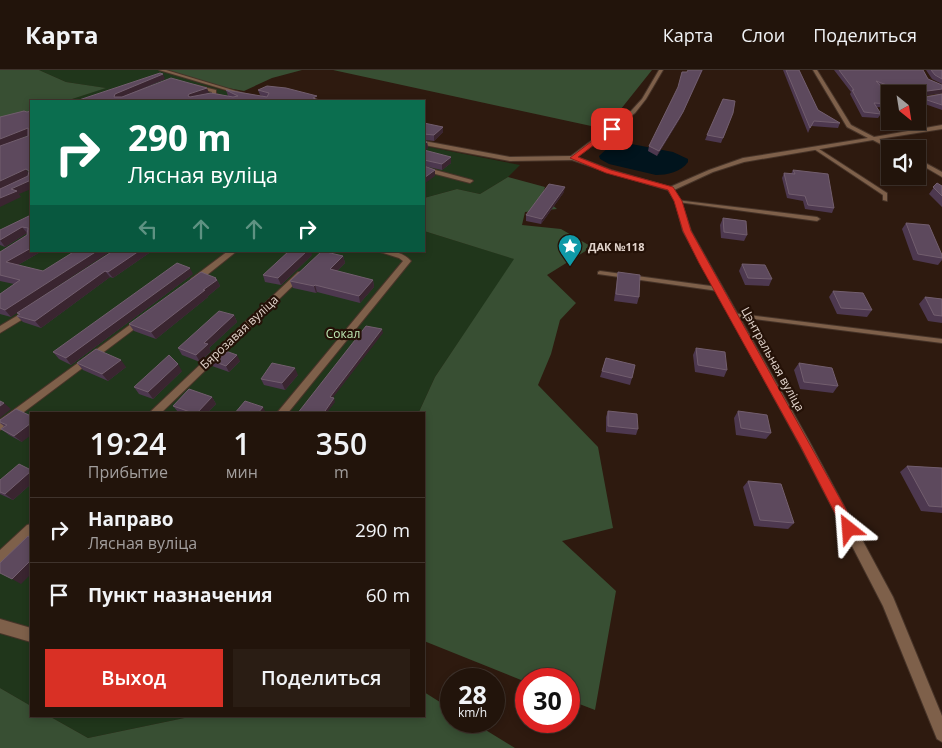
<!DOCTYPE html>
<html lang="ru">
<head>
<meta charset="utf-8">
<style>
	:root { --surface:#22140b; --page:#2a1d14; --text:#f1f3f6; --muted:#a29e9d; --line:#3f332c; --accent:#d93025 }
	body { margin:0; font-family:"Open Sans",sans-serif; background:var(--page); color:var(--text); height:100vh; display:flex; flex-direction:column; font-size:19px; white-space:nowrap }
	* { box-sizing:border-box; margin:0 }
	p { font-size:16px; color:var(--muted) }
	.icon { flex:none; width:28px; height:28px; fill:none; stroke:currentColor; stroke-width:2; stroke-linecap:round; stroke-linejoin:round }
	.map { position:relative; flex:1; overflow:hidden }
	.drawer { position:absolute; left:30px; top:342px; width:395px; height:305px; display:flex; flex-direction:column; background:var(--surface); border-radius:0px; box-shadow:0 2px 8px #0003,0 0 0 1px var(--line) }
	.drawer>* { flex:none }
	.banner { position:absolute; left:30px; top:30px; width:395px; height:152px; border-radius:0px; box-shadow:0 2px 8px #0003,0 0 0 1px var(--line); background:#0b6e4f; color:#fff; overflow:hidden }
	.needle { width:32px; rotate:150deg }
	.tools { position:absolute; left:881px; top:15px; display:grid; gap:10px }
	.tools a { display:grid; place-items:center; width:45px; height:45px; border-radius:0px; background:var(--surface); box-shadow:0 2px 8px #0003,0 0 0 1px var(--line); font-size:25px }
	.speed { position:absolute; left:440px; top:598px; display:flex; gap:10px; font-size:25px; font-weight:700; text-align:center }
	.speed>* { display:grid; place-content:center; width:65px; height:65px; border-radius:50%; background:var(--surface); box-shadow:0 2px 8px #0003,0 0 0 1px var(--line); line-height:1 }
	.speed small { font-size:12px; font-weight:400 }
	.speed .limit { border:8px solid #d22; background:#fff; color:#111 }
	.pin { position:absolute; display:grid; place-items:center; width:42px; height:42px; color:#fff; margin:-21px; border-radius:10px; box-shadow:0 2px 8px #0006 }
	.me { position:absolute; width:55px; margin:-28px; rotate:332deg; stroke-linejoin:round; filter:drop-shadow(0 0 4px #0008) }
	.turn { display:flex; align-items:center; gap:18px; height:105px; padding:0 15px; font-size:22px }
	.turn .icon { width:65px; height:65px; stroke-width:2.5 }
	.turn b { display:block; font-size:35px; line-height:42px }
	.lanes { display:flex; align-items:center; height:48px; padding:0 15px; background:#0003; justify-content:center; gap:25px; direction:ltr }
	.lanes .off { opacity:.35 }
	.eta { display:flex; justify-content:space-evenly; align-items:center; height:85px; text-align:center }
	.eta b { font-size:30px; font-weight:600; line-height:35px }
	.cta { display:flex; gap:10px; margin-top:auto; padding:10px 15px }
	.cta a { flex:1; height:58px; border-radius:0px; background:var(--accent); color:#fff; font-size:20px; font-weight:600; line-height:58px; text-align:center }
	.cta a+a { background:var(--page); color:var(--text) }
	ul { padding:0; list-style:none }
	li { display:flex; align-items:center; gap:15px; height:65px; padding:0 15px; border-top:1px solid var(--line) }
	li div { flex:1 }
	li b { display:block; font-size:19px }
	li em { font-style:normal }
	header { display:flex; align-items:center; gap:30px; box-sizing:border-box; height:70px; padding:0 25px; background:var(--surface); border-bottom:1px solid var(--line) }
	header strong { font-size:24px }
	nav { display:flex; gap:28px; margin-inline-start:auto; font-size:18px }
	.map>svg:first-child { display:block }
	.green { fill:#20361b }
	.forest { fill:#384f33 }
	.water { fill:#01141d }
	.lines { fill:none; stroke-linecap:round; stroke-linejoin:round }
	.service-casing { stroke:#473429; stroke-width:2 }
	.minor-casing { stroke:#473429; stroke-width:2 }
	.service { fill:#7e604a; fill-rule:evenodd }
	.minor { fill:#7e604a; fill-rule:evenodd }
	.wall { fill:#4d384f }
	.shaded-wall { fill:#3a2530 }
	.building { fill:#5d495d; stroke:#725e6e }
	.route { fill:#d93025; stroke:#8d1f18 }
	.labels { text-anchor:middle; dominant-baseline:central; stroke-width:4.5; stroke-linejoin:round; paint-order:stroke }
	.far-poi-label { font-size:11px; font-weight:bold; fill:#e2d4cc; stroke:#241107; text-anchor:start }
	.street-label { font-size:12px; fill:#e2d4cc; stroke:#241107 }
	.park-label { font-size:12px; fill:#bfeab5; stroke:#241107 }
</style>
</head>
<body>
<header>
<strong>Карта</strong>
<nav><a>Карта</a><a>Слои</a><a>Поделиться</a></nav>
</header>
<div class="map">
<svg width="942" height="678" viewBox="0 0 942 678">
	<rect width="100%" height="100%" fill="#2e1a0f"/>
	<!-- green -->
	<path class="green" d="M39 0H167L209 16 259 31H66L105 18 66 12Z
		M31 42V181H424V161L515 189 435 307 418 344H31V636L0 618V50Z
		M424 76 520 95 508 107 480 124 457 119 424 128Z
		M49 646H194L88 668Z"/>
	<!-- forest -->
	<path class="forest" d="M0 0H39L66 12 106 18 66 31H31V42L0 50Z
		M167 0H302L272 8 244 21 206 14Z
		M333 0H652L605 59Z
		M508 107 545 117 542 126 557 139 525 142 522 155 561 159 592 177 547 205 576 233 560 250 551 284 538 315 598 377 613 458 562 471 616 521 595 640 569 630V609H526V612L424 571V344H418L435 307 514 189 424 161V128L457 119 480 124Z
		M0 618 31 636V646H49L88 668 194 646H424V622L451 639V651H471L515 678H0Z"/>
	<!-- water -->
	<path class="water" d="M621 72 673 82 688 89V92C681 102 667 105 656 105L609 94 600 89 599 86 612 74Z"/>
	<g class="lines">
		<!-- service casing -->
		<g class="service-casing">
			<path id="service" d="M816 77 887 123V131L883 130V125L814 79V78Z
				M676 130 817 147 820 149 817 151 678 132H676Z
				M600 201 718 217 721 219 718 221 598 204V202Z
				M732 243 942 269V273L730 246 729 245Z"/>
		</g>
		<!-- minor casing -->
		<g class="minor-casing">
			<path id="minor" d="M159 0H166L269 31H263Z
				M659 0H663L646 29 635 43 577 87 611 100 670 117 709 100 743 88 868 68 847 57 813 0H817L851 55 874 67 942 55V59L879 69 898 79H890L873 70 744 92 713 102 674 120 681 131 691 161 809 371 893 527 942 646V672L937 669 883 536 801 377 683 161 675 131 668 120 607 102 572 90 510 91 424 75V71L510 87 571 86 631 41 642 29Z
				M195 15 216 20V24L238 31H231L212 26V22L193 17Z
				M942 24V26L918 30V28Z
				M918 89 942 102V107L918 93Z
				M424 97 472 110 473 111 470 113 424 101Z
				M228 181H237L197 213H191V209Z
				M377 181C390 181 402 181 411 191L287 344H276L403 191 399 188Z
				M298 202H301L305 204 160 344H148Z
				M30 238 33 239V243L0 263V256Z
				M142 246 146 249 145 251 0 360V350Z
				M31 454V467L4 492 0 494V480L27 455Z
				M0 549 31 558V572L0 563Z"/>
		</g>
		<!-- service -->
		<use href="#service" class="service"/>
		<!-- minor -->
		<use href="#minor" class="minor"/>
	</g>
	<!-- wall -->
	<path class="wall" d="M783 0H799L818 40 840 53 838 58 811 56 808 63Z
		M834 0H923L928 9 942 15V23L919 26 918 29V24H898L882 18 890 26V38L877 37 881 44 878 48 862 47 850 24 851 22Z
		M926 0H942V14L932 9Z
		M165 9 128 25 209 23 205 25 230 27 228 26 226 20 264 27 260 25 258 20 317 30 76 31Z
		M942 24V40L919 32 921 28Z
		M733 43 721 73 705 70 707 65Z
		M681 47 657 86 648 81 649 76Z
		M424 53 443 62 434 71 424 70Z
		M424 71 427 72 428 78 425 80 451 93 442 100 424 96Z
		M793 100 834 138 832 143 805 139 803 131 787 128 782 108 784 103 791 104Z
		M937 113 942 116V137L929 124Z
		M564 122 541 154 526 151V145Z
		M31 145V181H42L18 195 43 201 11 247 0 244V224L14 214 0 211V182L27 165V163L5 177 0 175V160Z
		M723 148 747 165 744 171 721 168 720 155Z
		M906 153 942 185V190L938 195 913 190 902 159Z
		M113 181H152L113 208 110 207 41 258 23 252 17 246 19 244 17 243Z
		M312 185 281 215 265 212 263 205Z
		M343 186 345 193 337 201 373 210 374 217 360 233 317 222 316 223 293 218 290 211Z
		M742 194 772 209 769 216 745 215 739 201Z
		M618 202 639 227 637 234 614 231 617 209Z
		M193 204 71 295 59 289 53 282Z
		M216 208 220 216 208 226V227L156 269 134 261 129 254Z
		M833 221 872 240 867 247 837 244 829 227Z
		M925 227 942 229V253L928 251 919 234Z
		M234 245 237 252 209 278 211 281 200 292 182 285 178 278Z
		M696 278 727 300 724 307 695 302 693 285Z
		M606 288 632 308 630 315 600 307Z
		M208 289 240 291 229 302 212 296Z
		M77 293 126 297 108 311 83 300Z
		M799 293 838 316 833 323 800 319 794 300Z
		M182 301 153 329 139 324 134 317Z
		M298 305 285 320 264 315 261 309Z
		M212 327 216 334 206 344H181L178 342 173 336Z
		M16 339 22 372 9 365 1 359 4 356 0 353V350Z
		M608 341 638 359 636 365 606 362V347Z
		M738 341 771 363 766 369 736 365 734 348Z
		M907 396 942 398V443L921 441 900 402Z
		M31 400V414L13 430 0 424V410Z
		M748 411 794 453 788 459 754 456 743 417Z"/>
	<!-- shaded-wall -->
	<path class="shaded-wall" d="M702 0H703L681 47 657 86 659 81Z
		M163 4 165 9 117 29 114 27 115 24Z
		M207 18 209 23 191 29 188 26 189 24Z
		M942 19V23L918 26 920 22Z
		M443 57V62L434 71V65Z
		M28 58 31 64 0 77V69Z
		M427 72 428 78 424 81V75Z
		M451 87V93L442 100V94Z
		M26 99 30 105 0 120V111Z
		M435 100V106L424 114V108Z
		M31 110V119L19 124 21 127 0 137V128L11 119Z
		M565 117 564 122 541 154 542 149Z
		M22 157 27 163 5 177 0 170Z
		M31 178V181H42L11 199 6 192Z
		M97 181H111L11 247 5 240Z
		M139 181H152L113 208 108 202Z
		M307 181H311L312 185 281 215 278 208Z
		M343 186 345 193 332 206 330 199Z
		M190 198 193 204 71 295 66 288Z
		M105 201 110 207 41 258 35 251Z
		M216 208 220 216 208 226V227L156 269 151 262 203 220Z
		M373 210 374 217 360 233 359 226Z
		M315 215 317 222 316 223 314 216Z
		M234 245 237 252 209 278 211 281 200 292 196 285 204 273Z
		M382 259 383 263 331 330 330 327Z
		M237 285 240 291 229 302 226 296Z
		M121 290 126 297 108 311 102 304Z
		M178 294 182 301 153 329 148 322Z
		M295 298 298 305 285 320 282 313Z
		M212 327 216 334 206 344H196Z
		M334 328 335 332 326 344H323Z
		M4 333 11 339 0 348V336Z
		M263 337 266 343V344H257Z
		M31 353V365L22 372 14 366Z
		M31 401V414L13 430 5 424Z
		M31 490V504L21 514 12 509Z"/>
	<!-- building -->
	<path class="building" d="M688 0H702L683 42 659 81 649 76 678 17 682 2H687Z
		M786 0H799L818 40 840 53 814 51 810 58Z
		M839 0H923L928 9 942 15V19L920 22 919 27 918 26V24H911L876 11 890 26V34L874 33 881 44 864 42 852 20H854Z
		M931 0H942V9L935 5Z
		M160 3 163 4 115 24 114 27H122L171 8 207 18 189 24 188 26 190 27 211 23 233 27 238 26 226 20 267 27 269 23 258 20 267 16 286 18 317 26 313 28 316 29 324 31H76Z
		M942 24V35L921 28Z
		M723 29 735 31 733 43 723 68 707 65Z
		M24 41 27 42 31 41V110L11 119 17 121 0 128V119L28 106 29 101 26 99 0 111V76L28 66V58L0 69V47Z
		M424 53 443 57 434 65 424 64Z
		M424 71 427 72 424 75Z
		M424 80 451 87 442 94 424 90Z
		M424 96 435 100 424 108Z
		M793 100 828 104 834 138 808 135 805 126 789 124 784 103 795 104Z
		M937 113 942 116V126L933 117Z
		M549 114 565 117 542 149 526 145Z
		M31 145V178L6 192 43 201 75 181H97L5 240 0 238V224L20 210 0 205V182L27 165 28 158 22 157 0 170V160Z
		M723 148 746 151 747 165 724 162Z
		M906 153 929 155 942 185V188L918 184Z
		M113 181H139L108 202 105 201 35 251 17 246 20 244 17 243Z
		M289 181H307L278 208 263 205Z
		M322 181 343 186 330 199 373 210 359 226 315 215 314 216 290 211Z
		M177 193 190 198 66 288 53 282Z
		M742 194 765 195 772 209 748 208Z
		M201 202 216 208 215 209 217 210 203 220H205L151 262 129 254Z
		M618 202 640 205 639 227 616 224Z
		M833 221 863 223 872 240 841 238Z
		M925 227 942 229V246L934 245Z
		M219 241 234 245 204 273 208 274 196 285 178 278Z
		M366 256 382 259 330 327 334 328 323 344H297Z
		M696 278 725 282 727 300 698 295Z
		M96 279 121 290 102 304 77 293Z
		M220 279 237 285 226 296 208 289Z
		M169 285 178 294 148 322 134 317Z
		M606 288 635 295 632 308 602 301Z
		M272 293 295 298 282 313 261 309Z
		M799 293 832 298 838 316 804 312Z
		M189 319 212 327 196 344 173 336Z
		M0 331 4 333 0 336Z
		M245 331 263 337 257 344H234Z
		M16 339 31 346V353L14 366 1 359 7 355 0 352V350Z
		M608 341 637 344 638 359 608 356Z
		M738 341 767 345 771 363 741 358Z
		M19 394 31 400V401L5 424 0 422V410Z
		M907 396 942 398V437L929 436Z
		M748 411 781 414 794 453 760 450Z
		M28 466 31 468V490L12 509 0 503V493Z"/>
	<!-- route -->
	<path class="route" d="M609 58 615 59 578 87 611 100 673 117 682 131 691 161 854 454 856 459 854 463 849 465 845 463 801 377 699 193 683 161 674 131 668 120 606 103 570 88Z"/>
	<!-- icons -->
	<defs>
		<g id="sight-pin" transform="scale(1.25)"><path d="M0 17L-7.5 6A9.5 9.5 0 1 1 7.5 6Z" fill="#0f9aa8" stroke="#241107"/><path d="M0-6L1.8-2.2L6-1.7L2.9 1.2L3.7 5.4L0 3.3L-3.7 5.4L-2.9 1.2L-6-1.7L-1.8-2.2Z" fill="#fff"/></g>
	</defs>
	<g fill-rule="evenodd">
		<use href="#sight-pin" x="570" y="176"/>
	</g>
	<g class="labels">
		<!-- far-poi labels -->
		<g class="far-poi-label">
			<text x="588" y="176">ДАК №118</text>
		</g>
		<!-- street labels -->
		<g class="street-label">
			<text transform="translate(239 262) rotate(-43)">Бярозавая вуліца</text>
			<text transform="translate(773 289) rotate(61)">Цэнтральная вуліца</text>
		</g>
		<!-- park labels -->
		<g class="park-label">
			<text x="343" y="263">Сокал</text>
		</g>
	</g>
</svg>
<div class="tools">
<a><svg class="needle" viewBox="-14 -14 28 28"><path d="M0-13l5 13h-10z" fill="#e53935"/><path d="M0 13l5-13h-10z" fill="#a29e9d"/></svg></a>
<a><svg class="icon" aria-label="sound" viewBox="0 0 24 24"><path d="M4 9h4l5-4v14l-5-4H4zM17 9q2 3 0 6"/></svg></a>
</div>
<div class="speed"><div>28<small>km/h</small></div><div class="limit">30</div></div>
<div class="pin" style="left:612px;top:59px;background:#d93025"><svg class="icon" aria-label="arrive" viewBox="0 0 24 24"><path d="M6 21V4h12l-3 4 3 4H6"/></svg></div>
<svg class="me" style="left:849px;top:459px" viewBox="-20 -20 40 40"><path d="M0-17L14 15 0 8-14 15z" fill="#d93025" stroke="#fff" stroke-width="4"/></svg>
<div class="banner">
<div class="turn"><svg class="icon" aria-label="right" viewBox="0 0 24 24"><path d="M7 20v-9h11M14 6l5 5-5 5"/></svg><div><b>290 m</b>Лясная вуліца</div></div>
<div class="lanes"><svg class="icon off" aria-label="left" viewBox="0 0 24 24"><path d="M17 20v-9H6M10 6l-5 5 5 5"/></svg><svg class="icon off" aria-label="ahead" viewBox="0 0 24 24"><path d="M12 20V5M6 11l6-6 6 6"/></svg><svg class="icon off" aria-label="ahead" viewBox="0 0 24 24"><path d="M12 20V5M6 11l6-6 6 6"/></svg><svg class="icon" aria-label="right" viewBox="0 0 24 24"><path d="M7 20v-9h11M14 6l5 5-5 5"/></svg></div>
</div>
<section class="drawer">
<div class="eta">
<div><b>19:24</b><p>Прибытие</p></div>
<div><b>1</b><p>мин</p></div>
<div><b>350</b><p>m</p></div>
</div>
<ul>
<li><svg class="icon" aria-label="right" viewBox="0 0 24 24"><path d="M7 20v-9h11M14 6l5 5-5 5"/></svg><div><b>Направо</b><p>Лясная вуліца</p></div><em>290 m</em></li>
<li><svg class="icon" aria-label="arrive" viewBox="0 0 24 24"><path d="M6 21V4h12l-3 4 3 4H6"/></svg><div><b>Пункт назначения</b></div><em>60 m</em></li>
</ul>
<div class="cta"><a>Выход</a><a>Поделиться</a></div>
</section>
</div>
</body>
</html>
